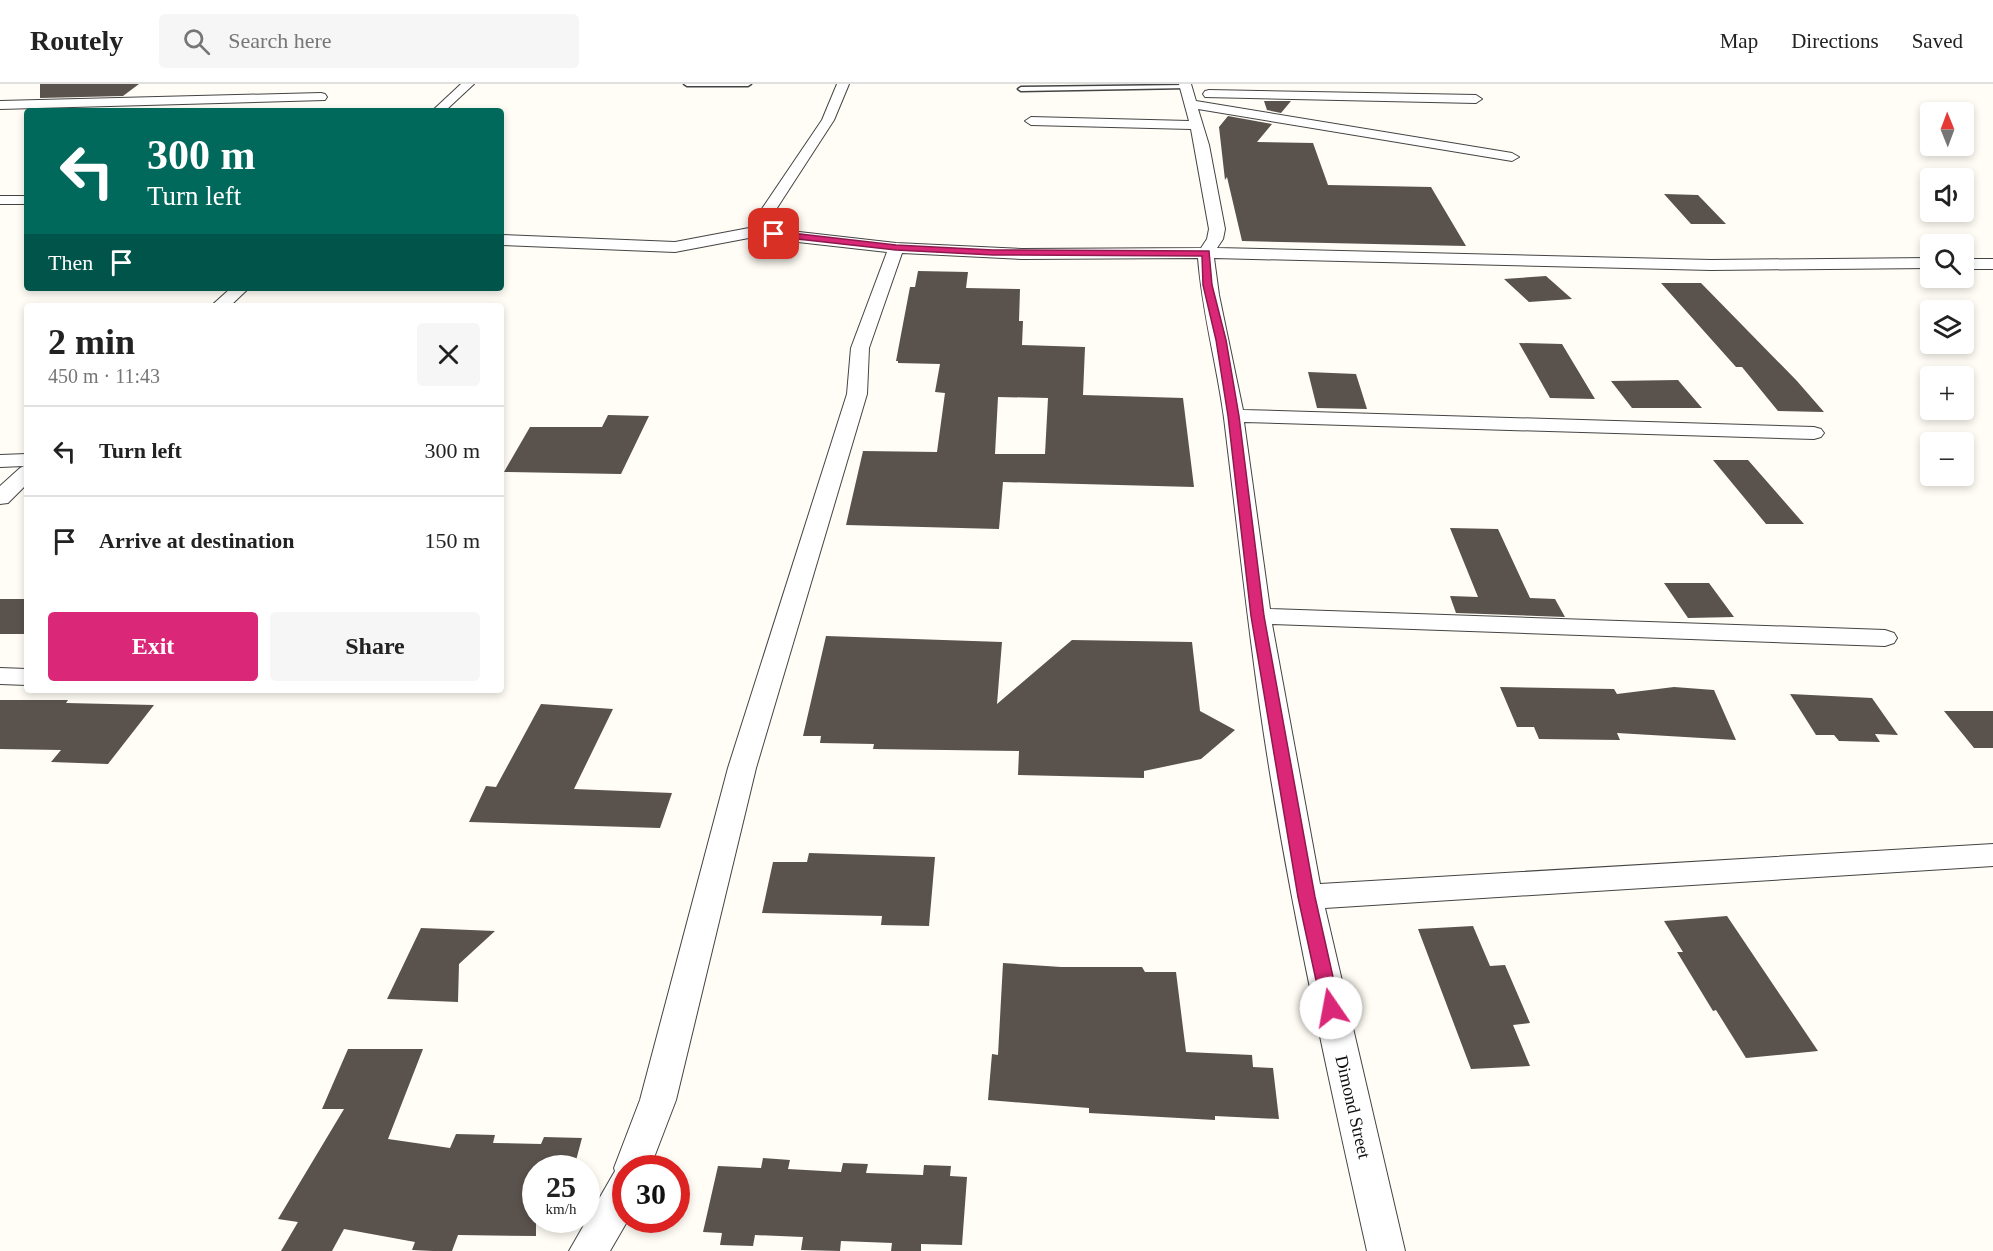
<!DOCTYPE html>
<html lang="en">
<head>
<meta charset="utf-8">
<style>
	:root { --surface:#fff; --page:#f6f6f6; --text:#222; --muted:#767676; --line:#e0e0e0; --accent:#db2777 }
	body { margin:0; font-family:"Times New Roman",serif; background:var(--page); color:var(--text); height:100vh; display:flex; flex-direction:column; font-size:22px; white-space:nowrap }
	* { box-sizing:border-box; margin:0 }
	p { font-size:20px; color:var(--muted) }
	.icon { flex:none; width:33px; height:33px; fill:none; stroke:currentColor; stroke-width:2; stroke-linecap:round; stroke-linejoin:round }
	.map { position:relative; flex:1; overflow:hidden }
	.side { position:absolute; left:24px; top:219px; width:480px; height:390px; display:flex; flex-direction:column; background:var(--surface); border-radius:6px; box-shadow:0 3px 9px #0003 }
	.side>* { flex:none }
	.banner { position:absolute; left:24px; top:24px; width:480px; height:183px; border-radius:6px; box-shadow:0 3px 9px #0003; background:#00695c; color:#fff; overflow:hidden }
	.needle { width:39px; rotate:359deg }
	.buttons { position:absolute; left:1920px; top:18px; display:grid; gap:12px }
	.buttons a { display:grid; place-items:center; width:54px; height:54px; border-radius:6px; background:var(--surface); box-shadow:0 3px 9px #0003; font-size:30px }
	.speed { position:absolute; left:522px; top:1071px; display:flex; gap:12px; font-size:30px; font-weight:700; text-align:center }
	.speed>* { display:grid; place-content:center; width:78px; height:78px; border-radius:50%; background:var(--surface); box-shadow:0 3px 9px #0003; line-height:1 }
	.speed small { font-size:15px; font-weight:400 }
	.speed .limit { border:9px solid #d22; background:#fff; color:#111 }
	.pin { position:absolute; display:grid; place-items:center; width:51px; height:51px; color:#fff; margin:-26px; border-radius:12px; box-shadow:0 3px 9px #0006 }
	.me { position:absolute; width:66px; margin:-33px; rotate:348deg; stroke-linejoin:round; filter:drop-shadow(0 0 4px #0008) }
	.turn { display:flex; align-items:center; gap:21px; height:126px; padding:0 24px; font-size:27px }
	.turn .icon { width:78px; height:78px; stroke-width:2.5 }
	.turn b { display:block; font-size:42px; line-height:51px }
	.then { display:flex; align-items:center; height:57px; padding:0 24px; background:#0003; gap:12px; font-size:22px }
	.round { display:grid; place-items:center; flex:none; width:63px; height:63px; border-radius:6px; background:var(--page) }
	.summary { display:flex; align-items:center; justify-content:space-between; height:102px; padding:0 24px }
	h1 { font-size:36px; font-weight:600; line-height:45px }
	.cta { display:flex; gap:12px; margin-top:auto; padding:12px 24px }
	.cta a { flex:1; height:69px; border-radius:6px; background:var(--accent); color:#fff; font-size:24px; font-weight:600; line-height:69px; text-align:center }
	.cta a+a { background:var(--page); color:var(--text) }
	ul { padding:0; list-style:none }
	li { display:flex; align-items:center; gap:18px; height:90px; padding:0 24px; border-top:2px solid var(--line) }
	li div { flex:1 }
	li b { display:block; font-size:22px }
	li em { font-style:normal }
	header { display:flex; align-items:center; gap:36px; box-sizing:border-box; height:84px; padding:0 30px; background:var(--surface); border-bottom:2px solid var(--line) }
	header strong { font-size:28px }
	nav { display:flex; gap:33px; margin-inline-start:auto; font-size:21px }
	.search { width:420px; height:54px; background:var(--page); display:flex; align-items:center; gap:15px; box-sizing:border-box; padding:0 21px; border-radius:6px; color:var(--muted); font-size:22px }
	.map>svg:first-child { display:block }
	.building { fill:#5a524d; fill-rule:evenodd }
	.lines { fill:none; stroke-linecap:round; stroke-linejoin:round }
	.lane-casing { stroke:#444; stroke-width:3 }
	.street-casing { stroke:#444; stroke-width:2 }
	.lane { fill:#fff; fill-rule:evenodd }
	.street { fill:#fff; fill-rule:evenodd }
	.route { fill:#db2777; stroke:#8e194d; stroke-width:1.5 }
	.labels { text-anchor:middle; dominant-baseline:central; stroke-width:6; stroke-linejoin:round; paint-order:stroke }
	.street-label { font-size:18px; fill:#111; stroke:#fff }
</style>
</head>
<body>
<header>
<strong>Routely</strong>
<div class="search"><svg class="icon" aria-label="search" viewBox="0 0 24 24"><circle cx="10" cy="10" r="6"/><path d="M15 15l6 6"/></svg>Search here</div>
<nav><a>Map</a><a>Directions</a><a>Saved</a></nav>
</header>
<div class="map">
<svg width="1993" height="1167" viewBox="0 0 1993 1167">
	<rect width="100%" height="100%" fill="#fffdf5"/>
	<!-- building -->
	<path class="building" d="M40 0H139L123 12 40 14Z
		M1264 17H1291L1281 29 1267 26Z
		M1228 32 1272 40 1257 58 1313 59 1328 101 1431 103 1466 162 1242 157 1227 93 1225 96 1219 43Z
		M1664 110 1698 111 1726 140H1691Z
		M918 187 968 188 966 204 1020 205 1019 237H1023L1022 261 1085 263 1083 311 1183 314 1194 403 1003 398 999 445 846 441 863 367 937 368 945 309 935 308 940 280 898 279V277H896L910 203H915ZM998 313 1048 314 1045 370H995Z
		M1546 192 1572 215 1529 218 1504 195Z
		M1661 199H1701L1797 297 1824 328 1778 327 1742 283H1736Z
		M1519 259 1562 260 1595 315 1550 314Z
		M1308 288 1356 290 1367 325 1317 324Z
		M1678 296 1702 324H1632L1611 297Z
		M608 331 649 332 621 390 504 388 530 343H602Z
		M1713 376H1748L1804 440H1766Z
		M1450 444 1498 445 1530 514 1555 515 1565 533 1456 529 1450 512 1478 513Z
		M1664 499H1709L1734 533 1688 534Z
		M0 515H27V550H0Z
		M826 552 1002 558 997 620 1072 556 1192 558 1200 627 1235 646 1201 675 1144 687V694L1018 691 1019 667 873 665 874 660 820 659 821 652H803Z
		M1500 603 1614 605 1617 610 1674 603 1714 606 1736 656 1617 649 1620 656 1539 655 1534 643H1517Z
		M1790 610 1872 614 1898 651 1875 650 1880 658 1839 657 1834 651H1816Z
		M0 616H68L66 619 154 621 108 680 51 678 61 666 0 665Z
		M541 620 613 625 574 705 672 709 660 744 469 738 486 702 496 703Z
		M1944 627H1993V664H1974Z
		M809 769 935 773 929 842 881 841 882 832 762 829 773 778H807Z
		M1727 832 1818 967 1746 974 1716 926 1713 927 1677 868H1683L1664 837Z
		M1473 842 1490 882 1505 881 1530 939 1513 941 1530 982 1471 985 1418 845Z
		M421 844 495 847 459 880 458 918 387 915Z
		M1003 879 1061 883H1142L1145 888H1176L1186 968 1252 971 1253 983 1273 984 1279 1035 1215 1032V1036L1089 1029V1024L988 1016 992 970 998 971Z
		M348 965H423L388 1055 450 1064 456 1050 495 1051 493 1059 541 1060 544 1053 582 1054 574 1084H536V1152L458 1151 452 1167H433L412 1166 415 1158 344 1145 332 1167H281L298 1138 278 1135 344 1025H322Z
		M763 1074 790 1076 788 1085 841 1088 843 1079 868 1080 866 1089 923 1091 924 1081 951 1082 950 1092 967 1093 962 1161 921 1160V1167H891L892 1159 841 1157 840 1167 801 1166 803 1153 755 1151 753 1162 720 1161 722 1149 703 1148 718 1082 761 1084Z"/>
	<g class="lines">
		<!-- lane casing -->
		<g class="lane-casing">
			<path id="lane" d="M684 0H751L748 2H687Z
				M1186 1 1188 4 1021 7 1018 5 1021 3Z"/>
		</g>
		<!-- street casing -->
		<g class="street-casing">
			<path id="street" d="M461 0H474L445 27H432Z
				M837 0H849L834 36 764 144 896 159 1022 165 1201 164 1207 155 1209 145 1191 45 1031 41 1025 37 1031 33 1189 37 1179 0H1191L1196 17 1512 69 1519 73 1512 77 1198 25 1209 61 1225 145 1223 155 1217 164 1711 176 1930 174V184L1711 186 1214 174 1219 211 1243 326 1814 343 1821 345 1824 349 1821 353 1814 355 1244 338 1270 525 1885 546 1894 549 1897 554 1894 559 1885 562 1272 540 1320 800 1993 760V782L1325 824 1405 1167H1367C1332 1010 1297 853 1271 695 1251 574 1239 455 1224 334 1217 281 1202 228 1198 174L1022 175 902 169 869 264 867 310 756 684 676 1016 650 1084H626V1136H628L610 1167H569L615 1087 614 1084 640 1016 728 684 847 310 851 264 887 168 754 153 675 168 501 161V151L675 158 749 144 822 36Z
				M1209 6 1476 11 1482 15 1476 19 1205 13 1203 10 1205 7Z
				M321 9 325 10 327 13 325 16 0 25V17Z
				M0 112H27V120H0Z
				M1964 175H1993V185H1964Z
				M231 204H249L230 222H211Z
				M27 370V400L8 419 0 420V402L20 384 24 382 0 383V371Z
				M0 584 27 585V601L0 600Z"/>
		</g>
		<!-- lane -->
		<use href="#lane" class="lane"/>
		<!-- street -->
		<use href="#street" class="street"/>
	</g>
	<!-- route -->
	<path class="route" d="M774 147 896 161 993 166 1209 167 1212 201 1226 256 1239 332 1264 532 1315 813 1340 924 1338 929 1331 931 1325 929 1322 924 1298 813 1251 532 1228 332 1216 256 1203 201 1202 172 993 171 896 166 771 152V148Z"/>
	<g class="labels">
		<!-- street labels -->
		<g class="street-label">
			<text transform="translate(1353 1023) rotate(77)">Dimond Street</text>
		</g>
	</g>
</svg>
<div class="buttons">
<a><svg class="needle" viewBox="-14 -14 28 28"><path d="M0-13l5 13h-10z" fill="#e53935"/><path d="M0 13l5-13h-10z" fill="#767676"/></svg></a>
<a><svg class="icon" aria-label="sound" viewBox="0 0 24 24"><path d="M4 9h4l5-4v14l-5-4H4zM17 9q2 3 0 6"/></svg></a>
<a><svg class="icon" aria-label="search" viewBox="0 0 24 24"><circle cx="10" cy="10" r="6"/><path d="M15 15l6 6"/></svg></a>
<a><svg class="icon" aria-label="layers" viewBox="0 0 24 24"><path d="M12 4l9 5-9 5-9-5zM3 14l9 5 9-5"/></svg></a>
<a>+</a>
<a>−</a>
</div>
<div class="speed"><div>25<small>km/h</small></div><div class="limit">30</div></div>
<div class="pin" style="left:774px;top:150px;background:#d93025"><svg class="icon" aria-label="arrive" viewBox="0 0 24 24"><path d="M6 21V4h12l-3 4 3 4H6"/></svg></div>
<svg class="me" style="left:1331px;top:924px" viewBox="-20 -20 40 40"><circle r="19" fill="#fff"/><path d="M0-13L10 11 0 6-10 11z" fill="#db2777"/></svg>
<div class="banner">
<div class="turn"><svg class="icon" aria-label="left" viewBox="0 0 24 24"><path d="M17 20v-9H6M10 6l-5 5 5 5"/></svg><div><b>300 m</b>Turn left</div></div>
<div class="then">Then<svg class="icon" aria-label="arrive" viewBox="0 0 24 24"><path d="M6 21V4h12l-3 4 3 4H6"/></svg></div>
</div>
<section class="side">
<div class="summary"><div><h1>2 min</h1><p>450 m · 11:43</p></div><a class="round"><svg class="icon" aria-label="close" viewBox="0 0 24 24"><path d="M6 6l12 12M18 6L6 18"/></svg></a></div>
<ul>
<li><svg class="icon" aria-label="left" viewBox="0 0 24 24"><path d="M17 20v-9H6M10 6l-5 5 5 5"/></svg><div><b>Turn left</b></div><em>300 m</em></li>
<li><svg class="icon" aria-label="arrive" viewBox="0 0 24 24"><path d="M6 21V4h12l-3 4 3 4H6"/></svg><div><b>Arrive at destination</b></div><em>150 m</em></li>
</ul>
<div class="cta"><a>Exit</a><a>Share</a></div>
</section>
</div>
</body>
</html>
